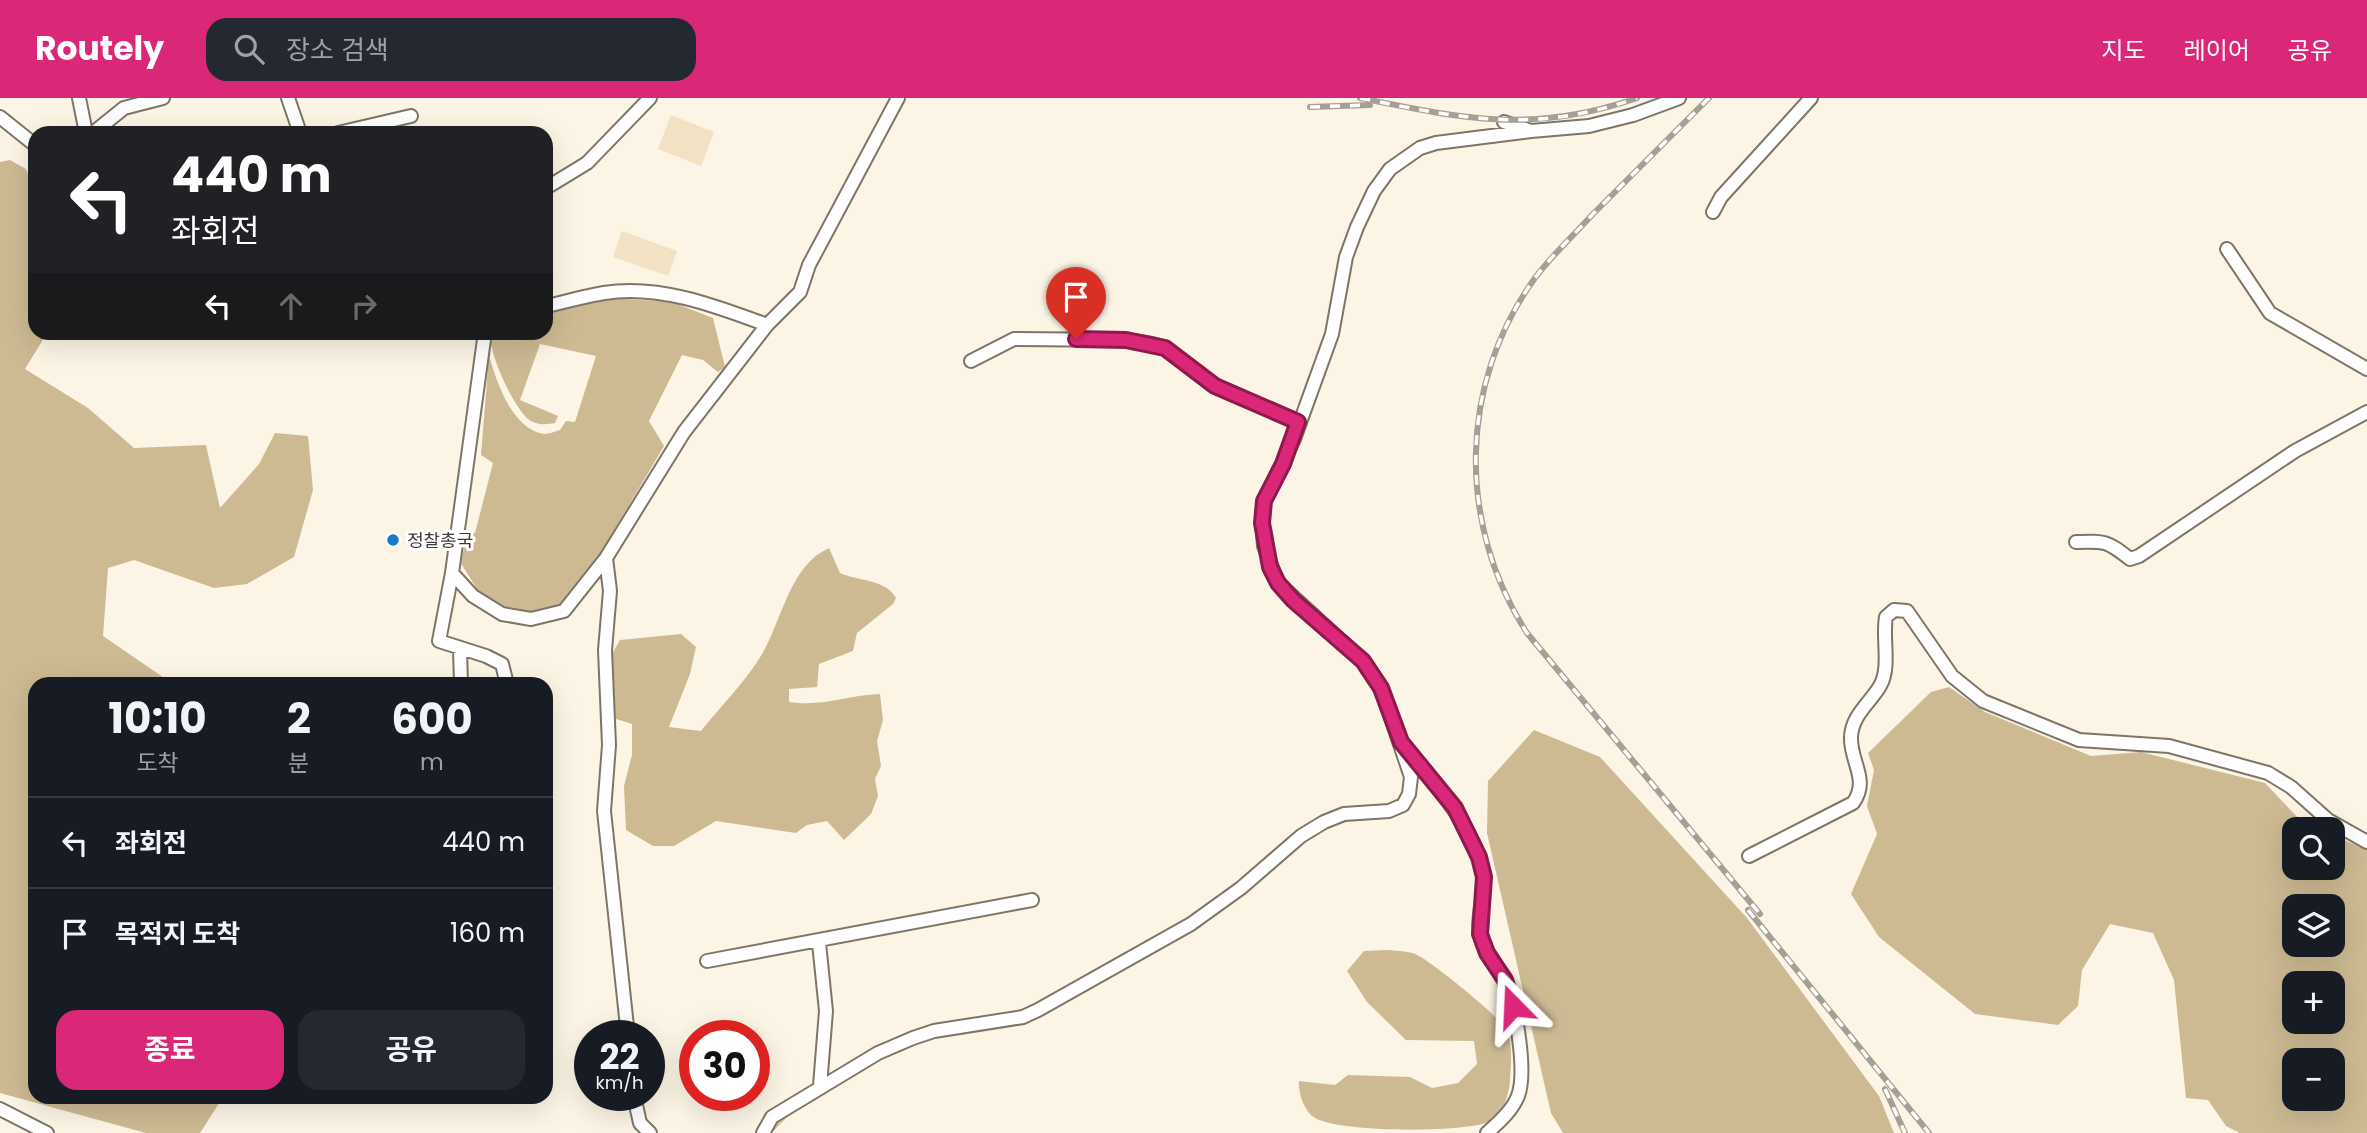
<!DOCTYPE html>
<html lang="ko">
<head>
<meta charset="utf-8">
<style>
	:root { --surface:#171b24; --page:#242831; --text:#f1f3f6; --muted:#9ea1a6; --line:#363941; --accent:#db2777 }
	body { margin:0; font-family:Poppins,"Noto Sans KR",sans-serif; background:var(--page); color:var(--text); height:100vh; display:flex; flex-direction:column; font-size:26px; white-space:nowrap }
	* { box-sizing:border-box; margin:0 }
	p { font-size:23px; color:var(--muted) }
	.icon { flex:none; width:38px; height:38px; fill:none; stroke:currentColor; stroke-width:2; stroke-linecap:round; stroke-linejoin:round }
	.map { position:relative; flex:1; overflow:hidden }
	.details { position:absolute; left:28px; top:579px; width:525px; height:427px; display:flex; flex-direction:column; background:var(--surface); border-radius:21px; box-shadow:0 7px 28px #0002 }
	.details>* { flex:none }
	.top-card { position:absolute; left:28px; top:28px; width:525px; height:214px; border-radius:21px; box-shadow:0 7px 28px #0002; background:#202124; color:#fff; overflow:hidden }
	.fabs { position:absolute; left:2282px; top:719px; display:grid; gap:14px }
	.fabs a { display:grid; place-items:center; width:63px; height:63px; border-radius:14px; background:var(--surface); box-shadow:0 7px 28px #0002; font-size:35px }
	.speed { position:absolute; left:574px; top:922px; display:flex; gap:14px; font-size:35px; font-weight:700; text-align:center }
	.speed>* { display:grid; place-content:center; width:91px; height:91px; border-radius:50%; background:var(--surface); box-shadow:0 7px 28px #0002; line-height:1 }
	.speed small { font-size:18px; font-weight:400 }
	.speed .limit { border:10px solid #d22; background:#fff; color:#111 }
	.pin { position:absolute; display:grid; place-items:center; width:60px; height:60px; color:#fff; margin:-72px -30px; border-radius:50% 50% 50% 0; rotate:-45deg; box-shadow:0 0 7px #0007 }
	.pin .icon { rotate:45deg }
	.me { position:absolute; width:77px; margin:-38px; rotate:339deg; stroke-linejoin:round; filter:drop-shadow(0 0 5px #0008) }
	.turn { display:flex; align-items:center; gap:24px; height:147px; padding:0 28px; font-size:32px }
	.turn .icon { width:91px; height:91px; stroke-width:2.5 }
	.turn b { display:block; font-size:49px; line-height:60px }
	.lanes { display:flex; align-items:center; height:66px; padding:0 28px; background:#0003; justify-content:center; gap:35px; direction:ltr }
	.lanes .off { opacity:.35 }
	.eta { display:flex; justify-content:space-evenly; align-items:center; height:119px; text-align:center }
	.eta b { font-size:42px; font-weight:700; line-height:49px }
	.button { display:flex; gap:14px; margin-top:auto; padding:14px 28px }
	.button a { flex:1; height:80px; border-radius:21px; background:var(--accent); color:#fff; font-size:28px; font-weight:700; line-height:80px; text-align:center }
	.button a+a { background:var(--page); color:var(--text) }
	ul { padding:0; list-style:none }
	li { display:flex; align-items:center; gap:21px; height:91px; padding:0 28px; border-top:2px solid var(--line) }
	li div { flex:1 }
	li b { display:block; font-size:26px }
	li em { font-style:normal }
	header { display:flex; align-items:center; gap:42px; box-sizing:border-box; height:98px; padding:0 35px; background:var(--accent); color:#fff }
	header strong { font-size:33px }
	nav { display:flex; gap:38px; margin-inline-start:auto; font-size:24px }
	.search { width:490px; height:63px; background:var(--page); display:flex; align-items:center; gap:18px; box-sizing:border-box; padding:0 24px; border-radius:21px; color:var(--muted); font-size:26px }
	.map>svg:first-child { display:block }
	.green { fill:#f2e2c3 }
	.forest { fill:#cdba93; fill-rule:evenodd }
	.lines { fill:none; stroke-linecap:round; stroke-linejoin:round }
	.stream { stroke:#d8c49d; stroke-width:3.5 }
	.minor-casing { stroke:#7d7668; stroke-width:16 }
	.minor { stroke:#fff; stroke-width:12 }
	.rail-casing { stroke:#a6a094; stroke-width:6 }
	.rail { stroke:#fff; stroke-width:3.5; stroke-dasharray:10; stroke-linecap:butt }
	.route-casing { stroke:#8e194d; stroke-width:18 }
	.route { stroke:#db2777; stroke-width:12 }
	.poi-dot { fill:#187cc8; stroke:#fff; stroke-width:2.5 }
	.labels { text-anchor:middle; dominant-baseline:central; stroke-width:6; stroke-linejoin:round; paint-order:stroke }
	.poi-label { font-size:18px; fill:#3f3c35; stroke:#fff; text-anchor:start }
</style>
</head>
<body>
<header>
<strong>Routely</strong>
<div class="search"><svg class="icon" aria-label="search" viewBox="0 0 24 24"><circle cx="10" cy="10" r="6"/><path d="M15 15l6 6"/></svg>장소 검색</div>
<nav><a>지도</a><a>레이어</a><a>공유</a></nav>
</header>
<div class="map">
<svg width="2367" height="1035" viewBox="0 0 2367 1035">
	<rect width="100%" height="100%" fill="#fcf4e4"/>
	<!-- green -->
	<path class="green" d="M671 17 714 34 701 68 658 51Z
		M622 133 677 153 668 178 613 159Z"/>
	<!-- forest -->
	<path class="forest" d="M10 62 26 71 35 93V234L47 235 25 271 88 310 134 350 206 347 220 410 259 366 275 335 308 338 313 392 294 459 247 486 214 490 134 462 108 470 103 538 173 586H35V999H223L200 1035H146L0 995V64Z
		M612 200 672 204 713 220 725 269 718 274 703 262 682 257 649 323 664 348 589 475 564 506 535 516 497 508 479 494 460 464 469 434 475 435 493 365 481 357 489 257C496 283 512 331 544 336 549 336 556 333 560 332L566 323 575 324 596 258 540 246 520 302 558 318 555 325C546 327 535 327 528 321 512 306 489 256 490 235L546 234V215Z
		M829 450 840 475C857 483 886 481 896 500L893 506 857 535 853 553 819 566 817 589 789 591V604C824 609 847 597 880 596L883 622 877 643 881 668 875 681 878 698 871 716 844 742 827 723 807 727 796 735 716 723 674 748H653L626 732 624 688 632 657V626L613 620 610 559 620 542 681 536 696 549 690 576 669 629 701 633C720 609 743 586 759 561 782 526 788 468 829 450Z
		M1949 589 1985 614 2091 658 2141 654 2265 685 2302 724 2320 731 2294 732V770H2333V737L2367 752V1035H2240L2226 1028 2208 1002 2186 1000 2174 882 2153 835 2110 826 2082 872 2078 908 2058 927 1975 916 1879 839 1851 796 1877 736 1867 708 1874 672 1868 655 1931 594ZM2294 808H2333V847H2294ZM2294 886H2333V924H2294ZM2294 962H2333V1001H2294Z
		M1534 632 1600 659 1747 820 1879 998 1894 1035H1563L1551 1015 1487 735 1488 683Z
		M1388 852C1398 853 1411 853 1419 858 1434 866 1502 920 1507 933 1513 947 1511 966 1510 981 1510 994 1503 1016 1492 1023 1466 1035 1342 1035 1315 1020 1304 1013 1298 995 1299 983L1335 987 1348 977 1410 979 1432 990 1458 985 1477 966 1474 943 1406 942 1367 904 1347 873 1364 853Z"/>
	<g class="lines">
		<!-- stream -->
		<path class="stream" d="M770 1034 789 1015"/>
		<!-- minor casing -->
		<g class="minor-casing">
			<path id="minor" d="M79 0 86 35
				M288 0 300 35
				M0 19 35 47
				M1504 24 1531 33 1589 28 1633 17 1679 0
				M93 35 124 10 163 0
				M338 35 411 18
				M546 90 587 65 650 0
				M1713 114 1721 99 1811 0
				M2227 151 2270 215 2367 271
				M546 208C565 204 585 198 604 195 659 186 716 208 767 227
				M485 234 452 475 439 543 486 558 502 566 507 586
				M971 263 1014 241 1126 242 1152 246 1165 250 1215 288 1298 324
				M2076 444C2106 443 2107 443 2130 461L2139 458 2295 353 2367 314
				M606 460 610 493 605 552 609 647 604 713 628 938
				M452 475 473 498 502 516 531 521 564 513 606 460 684 334 767 227 800 194 809 167 898 0
				M460 551 461 586
				M1405 650C1435 688 1474 726 1483 776 1487 797 1475 820 1481 840 1487 856 1497 867 1505 882 1516 906 1527 974 1518 998 1512 1013 1499 1024 1487 1035
				M1749 758 1853 705C1870 682 1850 664 1851 639 1852 617 1870 605 1880 588 1891 569 1882 540 1886 519L1894 512 1907 513 1952 578 1983 603 2079 642 2169 648 2268 675 2291 689 2328 722 2367 744
				M819 845 826 913 820 988
				M707 863 1032 802
				M634 998 640 1025 650 1035
				M0 1011 47 1035
				M763 1035 772 1019 878 955 913 940 934 933 1023 919 1038 912 1191 826 1241 790 1301 738 1324 724 1344 716 1389 713 1403 707 1409 696 1411 679 1381 590 1363 563 1278 485 1264 448 1262 424 1264 403 1294 341 1332 236 1346 159 1357 129 1374 93 1390 71 1420 50 1436 45 1531 33"/>
		</g>
		<!-- minor -->
		<use href="#minor" class="minor"/>
		<!-- rail casing -->
		<g class="rail-casing">
			<path id="rail" d="M1360 0C1464 21 1534 36 1637 0
				M1709 0C1670 39 1631 78 1592 117 1573 138 1552 157 1535 180 1458 286 1457 426 1527 535L1760 816
				M1310 9 1370 7
				M1748 812 1929 1035
				M1885 991 1905 1035"/>
		</g>
		<!-- rail -->
		<use href="#rail" class="rail"/>
	</g>
	<g class="lines">
		<!-- route casing -->
		<g class="route-casing">
			<path id="route" d="M1076 241 1126 242 1165 250 1215 288 1298 324 1283 366 1264 403 1262 425 1270 469 1278 485 1293 502 1363 563 1381 590 1401 644 1455 710 1479 759 1484 779 1480 836 1487 855 1505 882 1513 908"/>
		</g>
		<!-- route -->
		<use href="#route" class="route"/>
	</g>
	<!-- markers -->
	<circle class="poi-dot" cx="393" cy="442" r="7"/>
	<g class="labels">
		<!-- poi labels -->
		<g class="poi-label">
			<text x="407" y="442">정찰총국</text>
		</g>
	</g>
</svg>
<div class="fabs">
<a><svg class="icon" aria-label="search" viewBox="0 0 24 24"><circle cx="10" cy="10" r="6"/><path d="M15 15l6 6"/></svg></a>
<a><svg class="icon" aria-label="layers" viewBox="0 0 24 24"><path d="M12 4l9 5-9 5-9-5zM3 14l9 5 9-5"/></svg></a>
<a>+</a>
<a>−</a>
</div>
<div class="speed"><div>22<small>km/h</small></div><div class="limit">30</div></div>
<div class="pin" style="left:1076px;top:241px;background:#d93025"><svg class="icon" aria-label="arrive" viewBox="0 0 24 24"><path d="M6 21V4h12l-3 4 3 4H6"/></svg></div>
<svg class="me" style="left:1513px;top:908px" viewBox="-20 -20 40 40"><path d="M0-17L14 15 0 8-14 15z" fill="#db2777" stroke="#fff" stroke-width="4"/></svg>
<div class="top-card">
<div class="turn"><svg class="icon" aria-label="left" viewBox="0 0 24 24"><path d="M17 20v-9H6M10 6l-5 5 5 5"/></svg><div><b>440 m</b>좌회전</div></div>
<div class="lanes"><svg class="icon" aria-label="left" viewBox="0 0 24 24"><path d="M17 20v-9H6M10 6l-5 5 5 5"/></svg><svg class="icon off" aria-label="ahead" viewBox="0 0 24 24"><path d="M12 20V5M6 11l6-6 6 6"/></svg><svg class="icon off" aria-label="right" viewBox="0 0 24 24"><path d="M7 20v-9h11M14 6l5 5-5 5"/></svg></div>
</div>
<section class="details">
<div class="eta">
<div><b>10:10</b><p>도착</p></div>
<div><b>2</b><p>분</p></div>
<div><b>600</b><p>m</p></div>
</div>
<ul>
<li><svg class="icon" aria-label="left" viewBox="0 0 24 24"><path d="M17 20v-9H6M10 6l-5 5 5 5"/></svg><div><b>좌회전</b></div><em>440 m</em></li>
<li><svg class="icon" aria-label="arrive" viewBox="0 0 24 24"><path d="M6 21V4h12l-3 4 3 4H6"/></svg><div><b>목적지 도착</b></div><em>160 m</em></li>
</ul>
<div class="button"><a>종료</a><a>공유</a></div>
</section>
</div>
</body>
</html>
